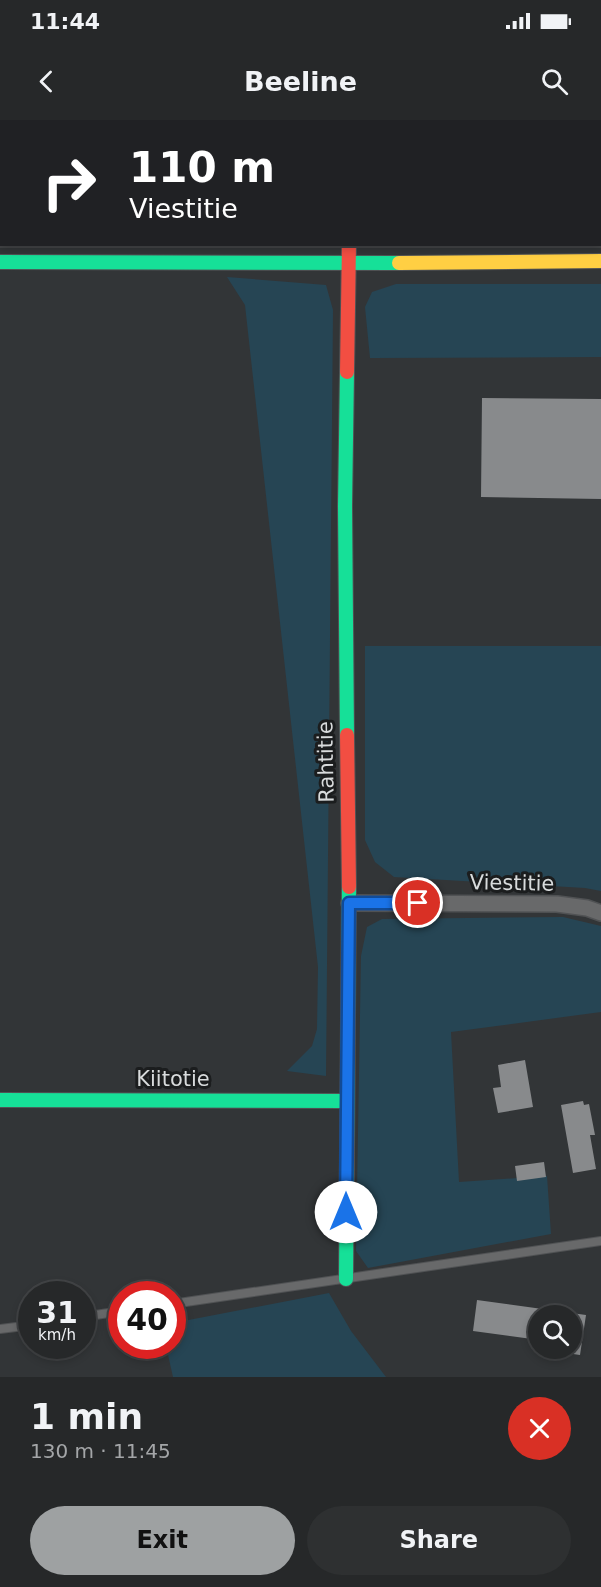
<!DOCTYPE html>
<html lang="en">
<head>
<meta charset="utf-8">
<style>
	:root { --surface:#262829; --page:#2e3031; --text:#f1f3f6; --muted:#a4a6a8; --line:#424446; --accent:#9ea1a2 }
	body { margin:0; font-family:"DejaVu Sans",sans-serif; background:var(--page); color:var(--text); height:100vh; display:flex; flex-direction:column; font-size:22px; white-space:nowrap }
	* { box-sizing:border-box; margin:0 }
	p { font-size:20px; color:var(--muted) }
	.icon { flex:none; width:33px; height:33px; fill:none; stroke:currentColor; stroke-width:2; stroke-linecap:round; stroke-linejoin:round }
	.map { position:relative; height:1257px; overflow:hidden }
	.drawer { display:flex; flex-direction:column; background:var(--surface); flex:1 }
	.drawer>* { flex:none }
	.top-card { position:absolute; left:0px; top:0px; width:602px; height:126px; box-shadow:0 3px 9px #0003,0 0 0 2px var(--line); background:#202124; color:#fff; overflow:hidden }
	.tools { position:absolute; left:528px; top:1185px; display:grid; gap:12px }
	.tools a { display:grid; place-items:center; width:54px; height:54px; border-radius:50%; background:var(--surface); box-shadow:0 3px 9px #0003,0 0 0 2px var(--line); font-size:30px }
	.speed { position:absolute; left:18px; top:1161px; display:flex; gap:12px; font-size:30px; font-weight:700; text-align:center }
	.speed>* { display:grid; place-content:center; width:78px; height:78px; border-radius:50%; background:var(--surface); box-shadow:0 3px 9px #0003,0 0 0 2px var(--line); line-height:1 }
	.speed small { font-size:15px; font-weight:400 }
	.speed .limit { border:9px solid #d22; background:#fff; color:#111 }
	.pin { position:absolute; display:grid; place-items:center; width:51px; height:51px; color:#fff; margin:-26px; border:3px solid #fff; border-radius:50%; box-shadow:0 2px 6px #0007 }
	.me { position:absolute; width:66px; margin:-33px; rotate:0deg; stroke-linejoin:round; filter:drop-shadow(0 0 4px #0008) }
	.turn { display:flex; align-items:center; gap:21px; height:126px; padding:0 30px; font-size:27px }
	.turn .icon { width:78px; height:78px; stroke-width:2.5 }
	.turn b { display:block; font-size:42px; line-height:51px }
	.round { display:grid; place-items:center; flex:none; width:63px; height:63px; border-radius:32px; background:var(--page) }
	.headline { display:flex; align-items:center; justify-content:space-between; height:102px; padding:0 30px }
	h1 { font-size:36px; font-weight:600; line-height:45px }
	.button { display:flex; gap:12px; margin-top:auto; padding:12px 30px }
	.button a { flex:1; height:69px; border-radius:36px; background:var(--accent); color:#111; font-size:24px; font-weight:600; line-height:69px; text-align:center }
	.button a+a { background:var(--page); color:var(--text) }
	.status { display:flex; justify-content:space-between; align-items:center; height:42px; padding:0 30px; background:var(--surface); direction:ltr }
	.status svg { height:16px; fill:currentColor }
	header { display:flex; justify-content:space-between; align-items:center; height:78px; padding:0 30px; background:var(--surface); font-size:27px; font-weight:600 }
	.map>svg:first-child { display:block }
	.green { fill:#264554 }
	.building { fill:#888a8c }
	.lines { fill:none; stroke-linecap:round; stroke-linejoin:round }
	.lane-casing { stroke:#505254; stroke-width:10 }
	.street-casing { stroke:#505254; stroke-width:18 }
	.fast-casing { stroke:#505254; stroke-width:16 }
	.slow-casing { stroke:#505254; stroke-width:16 }
	.jam-casing { stroke:#505254; stroke-width:16 }
	.lane { stroke:#68696a; stroke-width:8 }
	.street { stroke:#68696a; stroke-width:15 }
	.fast { stroke:#16e098; stroke-width:14 }
	.slow { stroke:#ffcf43; stroke-width:14 }
	.jam { stroke:#f24e42; stroke-width:14 }
	.route-casing { stroke:#114b97; stroke-width:15 }
	.route { stroke:#1a73e8; stroke-width:10 }
	.labels { text-anchor:middle; dominant-baseline:central; stroke-width:6; stroke-linejoin:round; paint-order:stroke }
	.street-label { font-size:21px; fill:#d8dbdc; stroke:#1b1d1e }
</style>
</head>
<body>
<div class="status"><b>11:44</b><svg viewBox="0 0 49 12"><path d="M0 12V9h3v3zM5 12V6h3v6zM10 12V3h3v9zM15 12V0h3v12zM26 1h20v11H26zM47 4h2v5h-2z"/></svg></div>
<header><svg class="icon" aria-label="back" viewBox="0 0 24 24"><path d="M15 5l-7 7 7 7"/></svg>Beeline<svg class="icon" aria-label="search" viewBox="0 0 24 24"><circle cx="10" cy="10" r="6"/><path d="M15 15l6 6"/></svg></header>
<div class="map">
<svg width="601" height="1257" viewBox="0 0 601 1257">
	<rect width="100%" height="100%" fill="#323537"/>
	<!-- green -->
	<path class="green" d="M0 6 2 124 332 125 0 126Z
		M601 10V128L396 127 392 125 600 124Z
		M227 157 326 165 333 190 326 956 287 951 312 926 317 909 318 847 245 185Z
		M396 164H601V237L370 238 365 187 372 172Z
		M365 526H601V771L585 768 394 757 375 742 365 720Z
		M563 797 601 806V892L451 912 459 1062 547 1056 551 1114 368 1148 356 1131 361 836 367 807 382 799Z
		M329 1173 351 1211 386 1257H173L166 1226H172L173 1203Z"/>
	<!-- building -->
	<path class="building" d="M482 278 601 279V379L481 377Z
		M525 940 533 987 498 993 493 968 501 967 498 945Z
		M583 981 584 985 589 984 595 1015H590L596 1049 573 1053 561 985Z
		M544 1042 546 1057 517 1061 515 1046Z
		M477 1180 586 1195 580 1235 545 1230 572 1228V1196H538V1229L531 1228 532 1219 473 1211Z"/>
	<g class="lines">
		<!-- lane casing -->
		<g class="lane-casing">
			<path id="lane" d="M335 0 336 2
				M354 2V0
				M172 1184 601 1121
				M82 1197 122 1191
				M0 1209 32 1205"/>
		</g>
		<!-- street casing -->
		<g class="street-casing">
			<path id="street" d="M349 783 557 784 587 788 601 793"/>
		</g>
		<!-- fast casing -->
		<g class="fast-casing">
			<path id="fast" d="M0 142 399 143
				M347 252 345 386 347 615
				M0 980 346 981
				M346 1159 349 767"/>
		</g>
		<!-- slow casing -->
		<g class="slow-casing">
			<path id="slow" d="M399 143 601 141"/>
		</g>
		<!-- jam casing -->
		<g class="jam-casing">
			<path id="jam" d="M347 252 349 124
				M347 615 349 767"/>
		</g>
		<!-- lane -->
		<use href="#lane" class="lane"/>
		<!-- street -->
		<use href="#street" class="street"/>
		<!-- fast -->
		<use href="#fast" class="fast"/>
		<!-- slow -->
		<use href="#slow" class="slow"/>
		<!-- jam -->
		<use href="#jam" class="jam"/>
	</g>
	<g class="lines">
		<!-- route casing -->
		<g class="route-casing">
			<path id="route" d="M346 1092 349 783H418"/>
		</g>
		<!-- route -->
		<use href="#route" class="route"/>
	</g>
	<g class="labels">
		<!-- street labels -->
		<g class="street-label">
			<text transform="translate(326 642) rotate(-91)">Rahtitie</text>
			<text transform="translate(512 763) rotate(1)">Viestitie</text>
			<text x="173" y="959">Kiitotie</text>
		</g>
	</g>
</svg>
<div class="tools">
<a><svg class="icon" aria-label="search" viewBox="0 0 24 24"><circle cx="10" cy="10" r="6"/><path d="M15 15l6 6"/></svg></a>
</div>
<div class="speed"><div>31<small>km/h</small></div><div class="limit">40</div></div>
<div class="pin" style="left:418px;top:783px;background:#d93025"><svg class="icon" aria-label="arrive" viewBox="0 0 24 24"><path d="M6 21V4h12l-3 4 3 4H6"/></svg></div>
<svg class="me" style="left:346px;top:1092px" viewBox="-20 -20 40 40"><circle r="19" fill="#fff"/><path d="M0-13L10 11 0 6-10 11z" fill="#1a73e8"/></svg>
<div class="top-card">
<div class="turn"><svg class="icon" aria-label="right" viewBox="0 0 24 24"><path d="M7 20v-9h11M14 6l5 5-5 5"/></svg><div><b>110 m</b>Viestitie</div></div>
</div>
</div>
<section class="drawer">
<div class="headline"><div><h1>1 min</h1><p>130 m · 11:45</p></div><a class="round" style="background:#d93025;color:#fff"><svg class="icon" aria-label="close" viewBox="0 0 24 24"><path d="M6 6l12 12M18 6L6 18"/></svg></a></div>
<div class="button"><a>Exit</a><a>Share</a></div>
</section>
</body>
</html>
